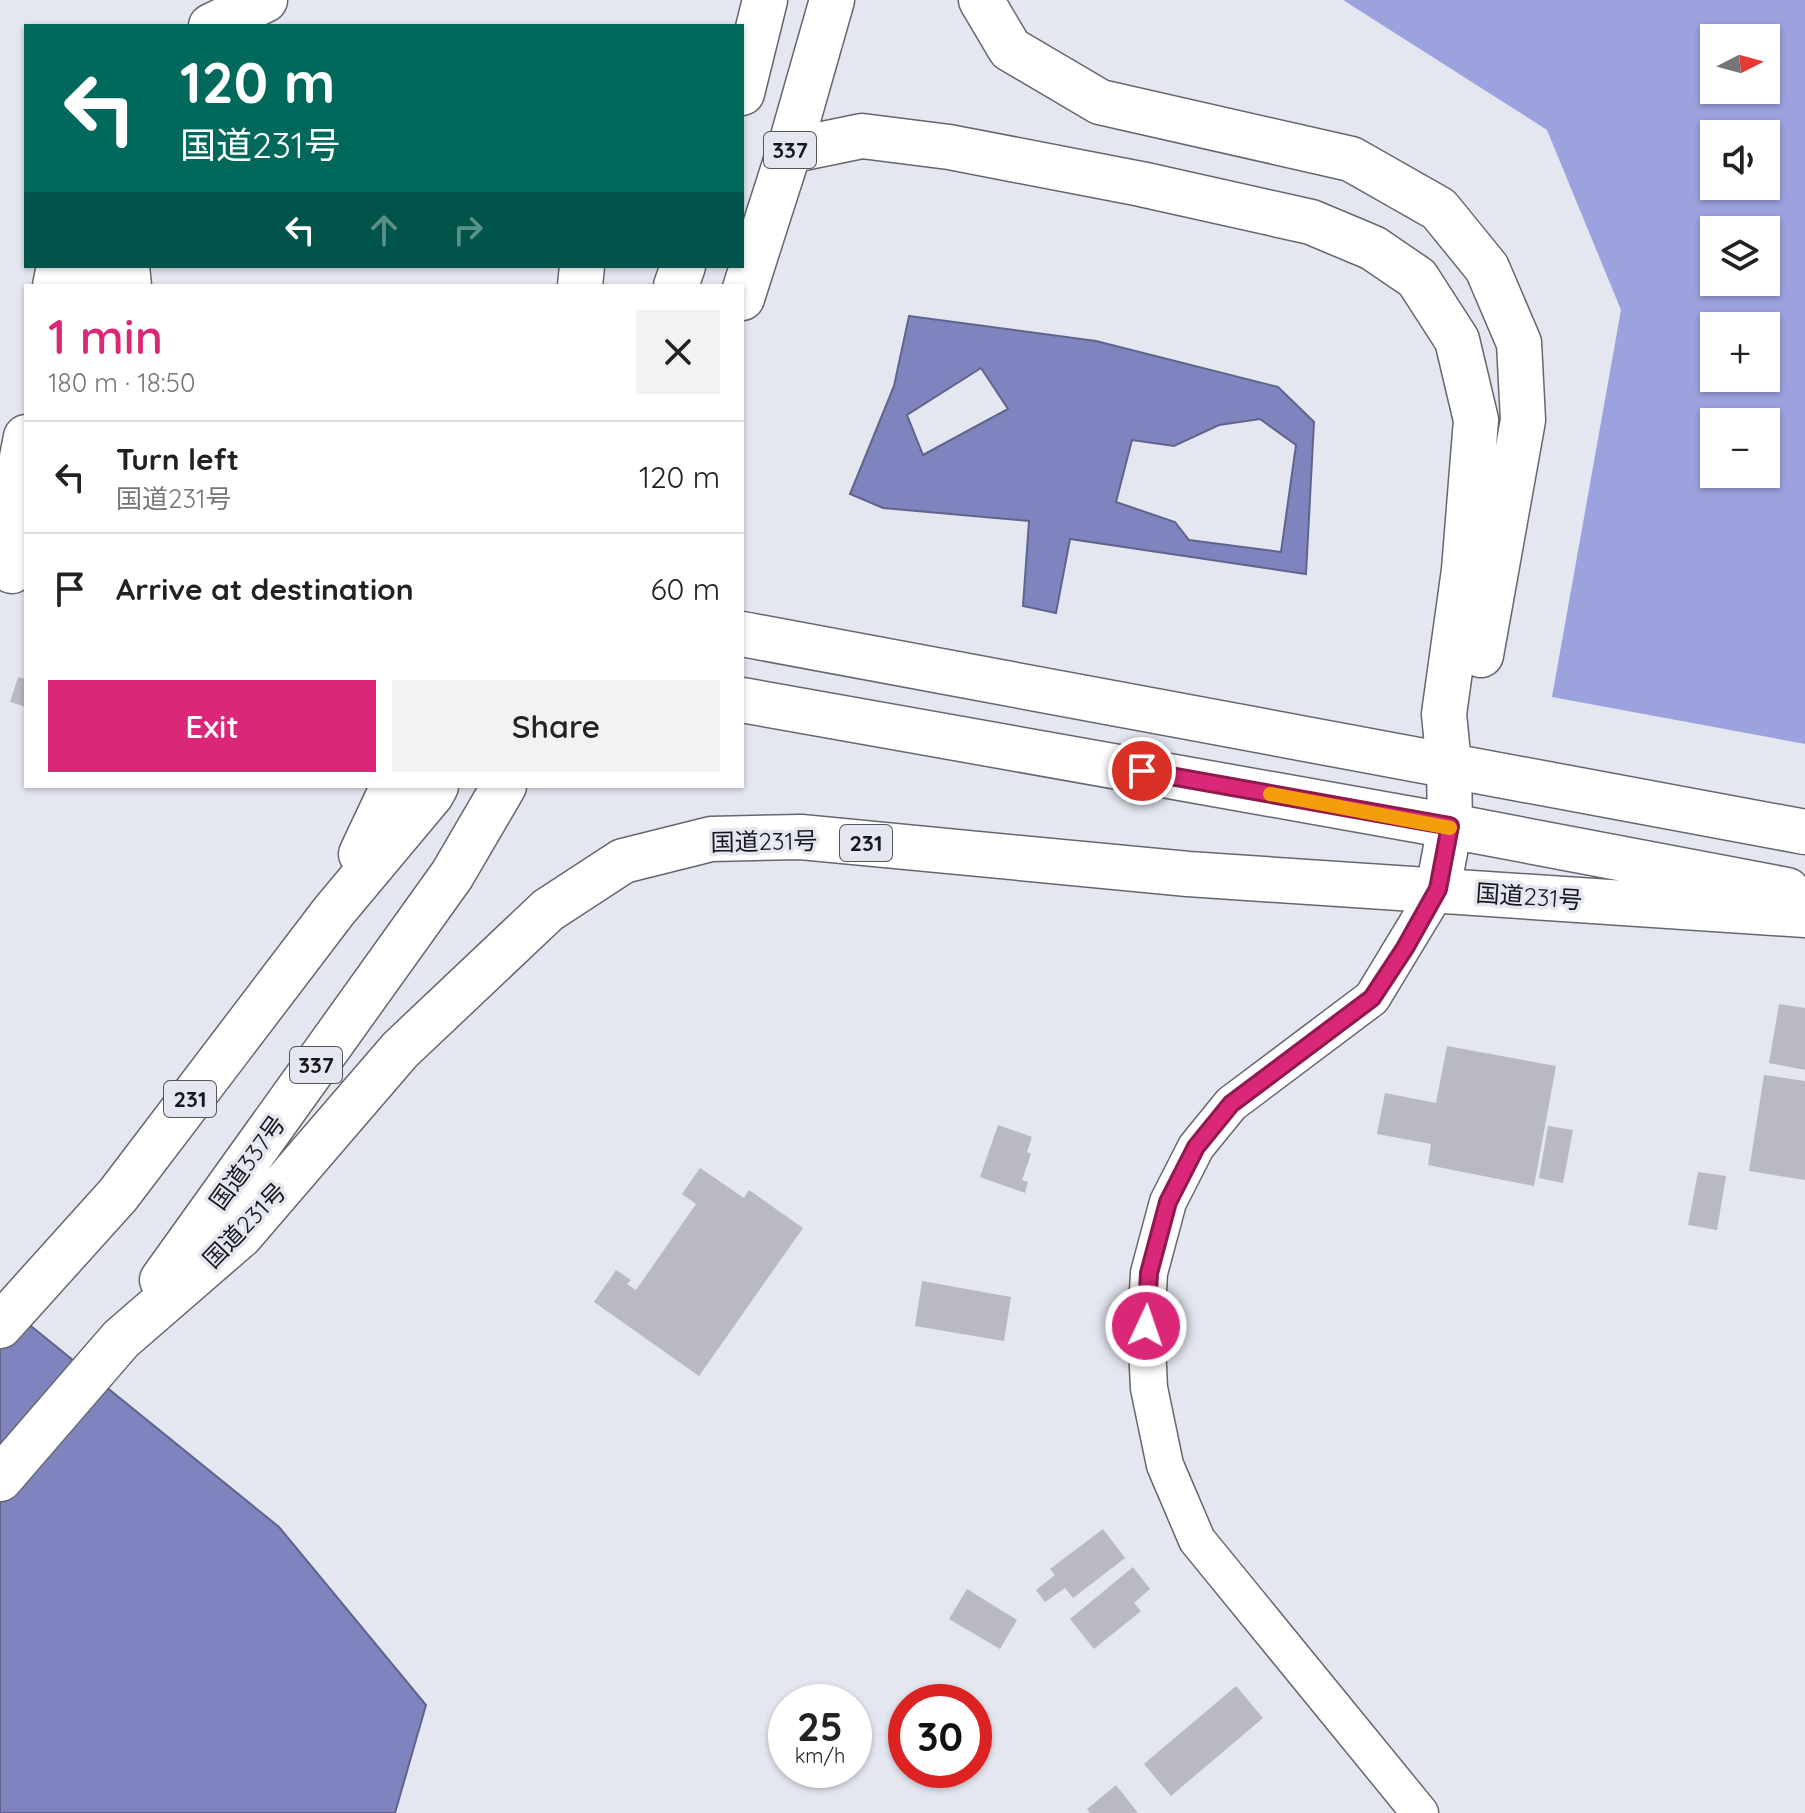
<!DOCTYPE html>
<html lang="en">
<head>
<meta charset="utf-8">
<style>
	:root { --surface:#fff; --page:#f2f2f2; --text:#222; --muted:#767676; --line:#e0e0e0; --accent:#db2777 }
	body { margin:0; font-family:Quicksand,"Noto Sans JP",sans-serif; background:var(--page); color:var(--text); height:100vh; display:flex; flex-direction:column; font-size:30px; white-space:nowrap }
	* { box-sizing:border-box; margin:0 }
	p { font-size:26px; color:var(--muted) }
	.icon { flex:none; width:44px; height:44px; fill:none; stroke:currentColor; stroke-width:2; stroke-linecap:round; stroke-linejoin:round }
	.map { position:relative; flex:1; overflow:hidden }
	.sheet { position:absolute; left:24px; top:284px; width:720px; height:504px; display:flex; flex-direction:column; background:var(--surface); border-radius:0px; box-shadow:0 2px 6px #0004 }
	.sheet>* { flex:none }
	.hud { position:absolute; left:24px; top:24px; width:720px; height:244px; border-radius:0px; box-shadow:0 2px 6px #0004; background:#00695c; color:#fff; overflow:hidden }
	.needle { width:52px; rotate:84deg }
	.buttons { position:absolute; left:1700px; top:24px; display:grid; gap:16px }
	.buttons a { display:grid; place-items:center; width:80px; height:80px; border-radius:0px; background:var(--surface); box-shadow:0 2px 6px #0004; font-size:40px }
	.speed { position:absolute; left:768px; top:1684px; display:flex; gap:16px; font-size:40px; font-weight:700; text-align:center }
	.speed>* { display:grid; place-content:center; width:104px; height:104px; border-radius:50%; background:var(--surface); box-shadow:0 2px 6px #0004; line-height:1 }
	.speed small { font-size:20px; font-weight:400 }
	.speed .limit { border:12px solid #d22; background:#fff; color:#111 }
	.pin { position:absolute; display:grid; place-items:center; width:68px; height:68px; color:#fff; margin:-34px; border:4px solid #fff; border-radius:50%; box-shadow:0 2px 8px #0007 }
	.me { position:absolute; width:88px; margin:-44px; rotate:3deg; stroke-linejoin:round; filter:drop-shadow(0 0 6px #0008) }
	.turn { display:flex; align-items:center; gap:28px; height:168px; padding:0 24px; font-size:36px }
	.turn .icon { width:104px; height:104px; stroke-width:2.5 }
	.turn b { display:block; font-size:56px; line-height:68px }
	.lanes { display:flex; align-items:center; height:76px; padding:0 24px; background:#0003; justify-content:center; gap:40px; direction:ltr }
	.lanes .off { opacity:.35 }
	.round { display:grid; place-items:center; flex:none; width:84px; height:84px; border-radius:0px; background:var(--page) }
	.headline { display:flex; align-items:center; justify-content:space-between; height:136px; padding:0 24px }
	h1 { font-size:48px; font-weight:600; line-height:60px; color:var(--accent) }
	.button { display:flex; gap:16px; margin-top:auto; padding:16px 24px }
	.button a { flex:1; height:92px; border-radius:0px; background:var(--accent); color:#fff; font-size:32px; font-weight:600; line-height:92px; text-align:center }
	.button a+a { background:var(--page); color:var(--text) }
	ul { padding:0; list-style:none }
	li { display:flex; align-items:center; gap:24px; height:112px; padding:0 24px; border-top:2px solid var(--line) }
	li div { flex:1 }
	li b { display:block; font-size:30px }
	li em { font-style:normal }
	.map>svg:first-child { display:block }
	.forest { fill:#9ca2de; fill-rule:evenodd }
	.water { fill:#7f84be; stroke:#60648d; stroke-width:2; fill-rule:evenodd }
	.building { fill:#b8b9c3 }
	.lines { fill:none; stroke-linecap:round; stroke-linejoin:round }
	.minor-casing { stroke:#65666f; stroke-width:39 }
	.trunk-casing { stroke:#65666f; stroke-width:47 }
	.minor { stroke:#fff; stroke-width:36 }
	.trunk { stroke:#fff; stroke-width:44 }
	.route-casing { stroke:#8e194d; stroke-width:20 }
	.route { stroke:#db2777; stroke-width:14 }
	.slow { stroke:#f59e0b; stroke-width:14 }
	.labels { text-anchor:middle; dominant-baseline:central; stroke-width:7; stroke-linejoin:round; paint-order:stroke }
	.shield { fill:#e4e6f0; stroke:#55565c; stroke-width:2 }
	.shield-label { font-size:22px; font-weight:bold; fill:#18181c }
	.street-label { font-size:24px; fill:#18181c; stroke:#e4e6f0 }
</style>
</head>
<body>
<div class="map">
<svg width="1805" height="1813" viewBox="0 0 1805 1813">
	<rect width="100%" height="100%" fill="#e4e6f0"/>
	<!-- forest -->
	<path class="forest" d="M1343 0H1805V744L1552 697 1621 310 1547 130ZM1714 38H1766V90H1714ZM1766 134V186H1714V134ZM1766 230V282H1714V230ZM1714 326H1766V378H1714ZM1714 422H1766V474H1714Z"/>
	<!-- water -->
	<path class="water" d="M909 316 1096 341 1278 387 1314 422 1306 574 1070 539 1056 613 1023 606 1029 521 883 508 850 494 894 386ZM981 368 1008 409 923 455 907 415ZM1260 419 1296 445 1281 552 1189 540 1175 522 1116 502 1132 440 1174 446 1219 425Z
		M0 1301 279 1527 426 1705 395 1813H0Z"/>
	<!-- building -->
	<path class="building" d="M18 677 26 679V707L10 702Z
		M1779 1004 1805 1008V1070L1769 1063Z
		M1447 1046 1556 1066 1534 1186 1428 1165 1431 1144 1377 1134 1385 1093 1436 1103Z
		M1764 1075 1805 1081V1180L1749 1171Z
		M998 1125 1032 1137 1027 1152 1031 1154 1022 1180 1028 1182 1025 1193 980 1177Z
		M1548 1126 1573 1130 1563 1183 1539 1178Z
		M700 1168 744 1198 749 1190 803 1228 699 1376 594 1302 616 1270 631 1280 627 1284 636 1290 696 1204 682 1194Z
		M1698 1172 1726 1176 1717 1230 1688 1225Z
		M922 1281 1011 1297 1004 1341 915 1326Z
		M1103 1529 1125 1558 1073 1598 1065 1588 1045 1602 1036 1590 1055 1575 1050 1569Z
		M1133 1567 1150 1589 1134 1603 1141 1611 1094 1649 1070 1619Z
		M967 1589 1017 1620 1000 1649 949 1619Z
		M1236 1686 1263 1718 1171 1796 1144 1764Z
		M1116 1785 1138 1813H1090L1087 1809Z"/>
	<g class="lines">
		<!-- minor casing -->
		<g class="minor-casing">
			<path id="minor" d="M1420 1813 1197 1540 1165 1465 1149 1388 1146 1326 1149 1273 1168 1202 1196 1147 1231 1104 1372 998 1438 889"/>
		</g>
		<!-- trunk casing -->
		<g class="trunk-casing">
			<path id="trunk" d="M981 0 1010 49 1100 102 1351 159 1439 209 1487 268 1519 343 1523 420 1481 655
				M211 26 265 0
				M742 93 765 0
				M789 151 862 136 949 147 1141 184 1311 222 1373 248 1417 278 1457 340 1476 420 1464 570 1444 714 1449 765 1450 826 1438 889
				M127 266 129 286
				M55 286 59 266
				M89 286 93 266
				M580 286 582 266
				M676 286 683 266
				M742 298 789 151 832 0
				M12 571 13 503 26 437
				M742 634 1805 832
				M742 700 1450 826 1787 890
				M361 854 393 786
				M162 1280 452 875 504 786
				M0 1326 118 1195 334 911 431 795 436 786
				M0 1479 121 1339 241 1235 400 1050 548 910 623 861 711 839 801 837 1188 874 1805 915"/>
		</g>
		<!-- minor -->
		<use href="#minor" class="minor"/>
		<!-- trunk -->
		<use href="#trunk" class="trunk"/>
	</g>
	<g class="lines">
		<!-- route casing -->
		<g class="route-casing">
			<path id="route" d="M1142 771 1450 826 1438 889 1405 948 1372 998 1231 1104 1196 1147 1168 1202 1149 1273 1146 1326"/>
		</g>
		<!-- route -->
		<use href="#route" class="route"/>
		<!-- slow -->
		<path class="slow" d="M1270 794 1450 828"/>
	</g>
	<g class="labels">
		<!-- shield labels -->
		<g class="shield">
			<rect x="764" y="132" width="52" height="36" rx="6"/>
			<rect x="840" y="825" width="52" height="36" rx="6"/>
			<rect x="290" y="1047" width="52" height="36" rx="6"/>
			<rect x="164" y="1081" width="52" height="36" rx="6"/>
		</g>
		<g class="shield-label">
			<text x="790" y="150">337</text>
			<text x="866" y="843">231</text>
			<text x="316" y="1065">337</text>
			<text x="190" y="1099">231</text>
		</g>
		<!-- street labels -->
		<g class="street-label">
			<text transform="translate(764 841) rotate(-1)">国道231号</text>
			<text transform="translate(1529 896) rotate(4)">国道231号</text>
			<text transform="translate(247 1162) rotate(-54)">国道337号</text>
			<text transform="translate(244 1225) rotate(-46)">国道231号</text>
		</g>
	</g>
</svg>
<div class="buttons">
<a><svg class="needle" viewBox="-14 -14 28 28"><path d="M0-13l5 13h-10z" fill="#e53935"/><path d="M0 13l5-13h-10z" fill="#767676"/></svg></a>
<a><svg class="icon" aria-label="sound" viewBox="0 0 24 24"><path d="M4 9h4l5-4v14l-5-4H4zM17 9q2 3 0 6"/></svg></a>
<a><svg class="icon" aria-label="layers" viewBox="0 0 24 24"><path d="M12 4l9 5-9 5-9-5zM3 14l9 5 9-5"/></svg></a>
<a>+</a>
<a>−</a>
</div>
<div class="speed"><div>25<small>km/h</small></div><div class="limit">30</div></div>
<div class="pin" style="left:1142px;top:771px;background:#d93025"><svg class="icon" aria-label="arrive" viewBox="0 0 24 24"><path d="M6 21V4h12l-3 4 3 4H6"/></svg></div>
<svg class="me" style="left:1146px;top:1326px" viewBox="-20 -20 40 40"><circle r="17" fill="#db2777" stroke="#fff" stroke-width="3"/><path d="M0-11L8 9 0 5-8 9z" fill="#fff"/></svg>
<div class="hud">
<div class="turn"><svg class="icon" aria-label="left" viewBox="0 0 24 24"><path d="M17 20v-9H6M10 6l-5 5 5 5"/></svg><div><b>120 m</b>国道231号</div></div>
<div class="lanes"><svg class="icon" aria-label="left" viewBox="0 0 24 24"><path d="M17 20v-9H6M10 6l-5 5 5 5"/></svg><svg class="icon off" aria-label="ahead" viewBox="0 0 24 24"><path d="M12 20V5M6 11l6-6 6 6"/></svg><svg class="icon off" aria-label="right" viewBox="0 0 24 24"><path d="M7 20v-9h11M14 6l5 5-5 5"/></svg></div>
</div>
<section class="sheet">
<div class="headline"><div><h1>1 min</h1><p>180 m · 18:50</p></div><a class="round"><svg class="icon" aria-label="close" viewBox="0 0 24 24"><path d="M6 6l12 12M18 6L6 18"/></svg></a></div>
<ul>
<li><svg class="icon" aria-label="left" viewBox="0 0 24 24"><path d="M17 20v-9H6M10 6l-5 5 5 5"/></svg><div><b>Turn left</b><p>国道231号</p></div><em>120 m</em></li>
<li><svg class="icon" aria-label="arrive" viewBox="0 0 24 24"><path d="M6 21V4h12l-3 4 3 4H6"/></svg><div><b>Arrive at destination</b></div><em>60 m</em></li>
</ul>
<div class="button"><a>Exit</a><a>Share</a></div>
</section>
</div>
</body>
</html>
